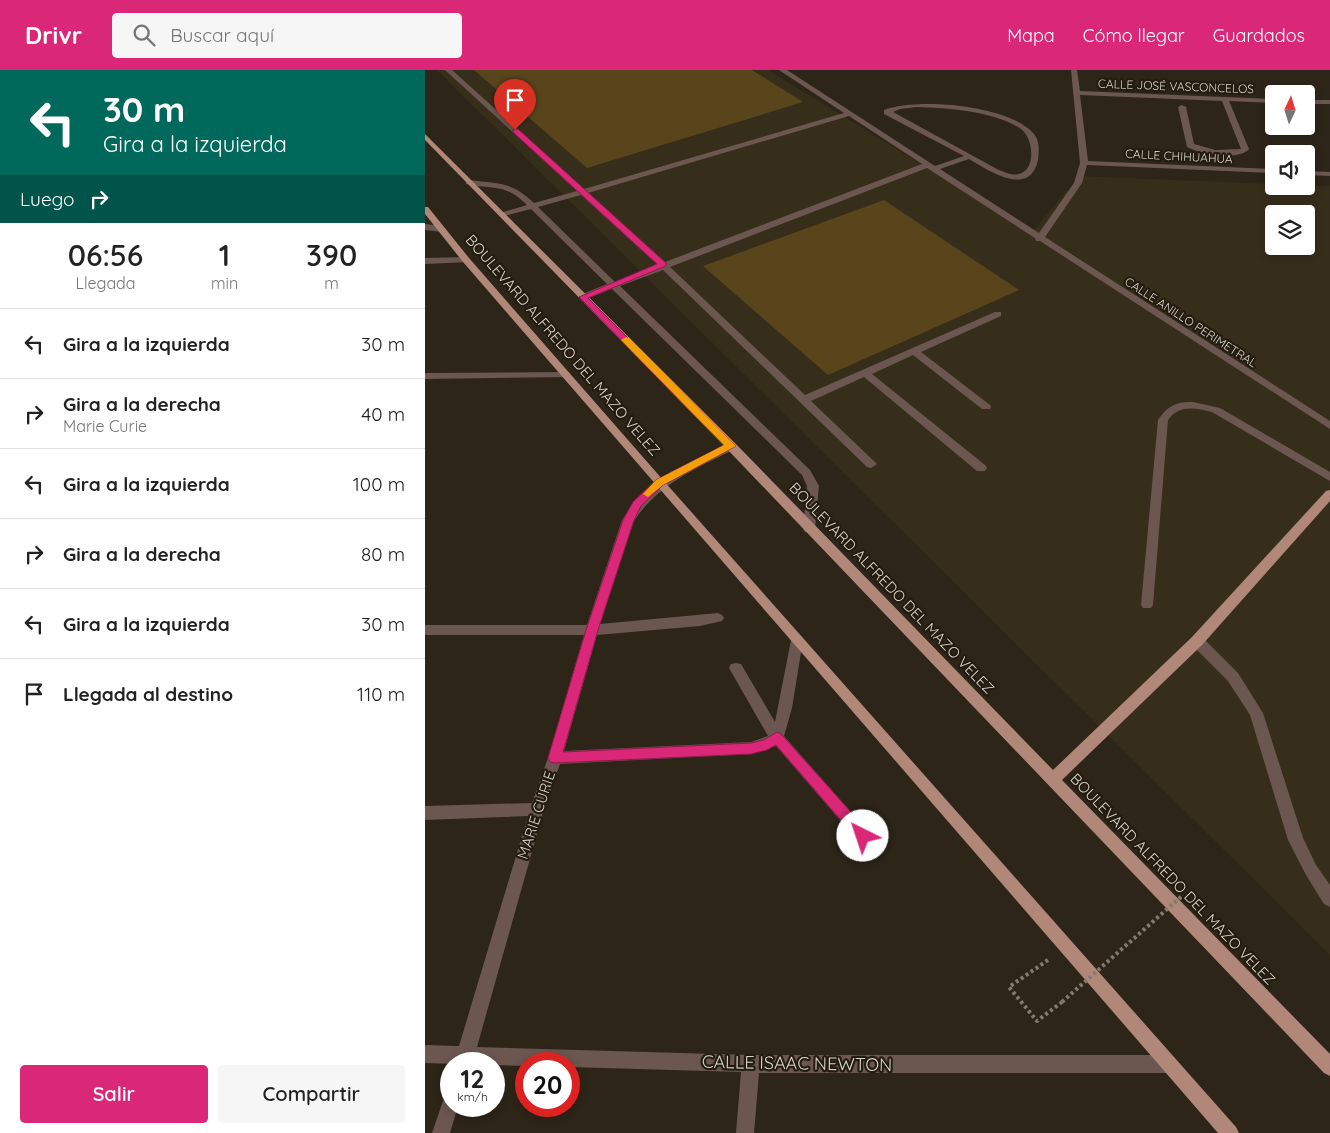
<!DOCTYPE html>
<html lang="es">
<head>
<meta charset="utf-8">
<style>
	:root { --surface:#fff; --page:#f6f6f6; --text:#222; --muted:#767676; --line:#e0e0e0; --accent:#db2777 }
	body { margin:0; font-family:Quicksand,sans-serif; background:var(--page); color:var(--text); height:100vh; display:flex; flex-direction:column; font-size:19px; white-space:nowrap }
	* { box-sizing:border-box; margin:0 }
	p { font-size:16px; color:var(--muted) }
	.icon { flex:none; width:28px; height:28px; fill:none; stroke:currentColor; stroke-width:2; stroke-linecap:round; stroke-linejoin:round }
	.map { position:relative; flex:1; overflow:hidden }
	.sheet { display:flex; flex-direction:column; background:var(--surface); width:425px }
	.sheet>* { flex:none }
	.guide { background:#00695c; color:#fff; overflow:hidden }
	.needle { width:32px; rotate:4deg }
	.fabs { position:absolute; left:840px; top:15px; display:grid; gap:10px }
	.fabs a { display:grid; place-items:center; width:50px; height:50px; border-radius:5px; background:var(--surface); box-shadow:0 2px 8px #0003; font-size:25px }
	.speed { position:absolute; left:15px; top:982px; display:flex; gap:10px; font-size:25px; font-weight:700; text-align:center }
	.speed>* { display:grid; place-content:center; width:65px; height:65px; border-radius:50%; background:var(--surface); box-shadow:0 2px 8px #0003; line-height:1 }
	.speed small { font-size:12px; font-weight:400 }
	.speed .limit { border:8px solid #d22; background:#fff; color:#111 }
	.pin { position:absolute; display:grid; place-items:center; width:42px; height:42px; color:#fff; margin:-51px -21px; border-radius:50% 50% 50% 0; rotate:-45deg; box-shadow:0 0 5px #0007 }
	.pin .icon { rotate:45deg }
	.me { position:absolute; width:55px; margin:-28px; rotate:319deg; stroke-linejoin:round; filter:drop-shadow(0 0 4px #0008) }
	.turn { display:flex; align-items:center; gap:18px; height:105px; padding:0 20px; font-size:22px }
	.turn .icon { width:65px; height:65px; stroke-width:2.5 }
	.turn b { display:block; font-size:35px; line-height:42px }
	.then { display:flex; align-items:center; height:48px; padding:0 20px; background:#0003; gap:10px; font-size:19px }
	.eta { display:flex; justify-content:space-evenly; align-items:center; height:85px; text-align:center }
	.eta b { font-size:30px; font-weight:600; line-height:35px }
	.cta { display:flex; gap:10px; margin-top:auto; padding:10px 20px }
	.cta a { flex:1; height:58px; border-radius:5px; background:var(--accent); color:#fff; font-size:20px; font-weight:600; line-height:58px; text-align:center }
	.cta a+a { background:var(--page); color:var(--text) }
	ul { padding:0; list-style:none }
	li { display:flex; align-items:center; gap:15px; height:70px; padding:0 20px; border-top:1px solid var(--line) }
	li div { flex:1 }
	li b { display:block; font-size:19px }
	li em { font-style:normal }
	header { display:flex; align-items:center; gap:30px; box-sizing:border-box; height:70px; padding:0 25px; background:var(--accent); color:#fff }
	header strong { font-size:24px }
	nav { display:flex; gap:28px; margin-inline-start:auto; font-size:18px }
	.search { width:350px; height:45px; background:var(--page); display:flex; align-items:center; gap:12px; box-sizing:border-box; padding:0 18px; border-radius:5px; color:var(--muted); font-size:19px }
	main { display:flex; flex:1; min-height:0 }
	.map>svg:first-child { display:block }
	.built { fill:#372d1b; fill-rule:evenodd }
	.building { fill:#59451b }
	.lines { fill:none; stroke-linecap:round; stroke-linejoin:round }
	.path { stroke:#807a6f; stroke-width:4; stroke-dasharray:3 3; stroke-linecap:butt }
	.minor { fill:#6b5750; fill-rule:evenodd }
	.major { fill:#b08778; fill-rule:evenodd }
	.path-bridge { stroke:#807a6f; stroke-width:4; stroke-dasharray:3 3; stroke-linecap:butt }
	.route { fill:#db2777; stroke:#8e194d }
	.slow { fill:#f59e0b }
	.labels { text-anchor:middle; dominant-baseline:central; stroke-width:4.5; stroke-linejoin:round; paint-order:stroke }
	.far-street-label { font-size:12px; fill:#d8d3cb; stroke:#231c0f }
	.street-label { font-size:15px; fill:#d8d3cb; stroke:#231c0f }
	.near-street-label { font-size:18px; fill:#d8d3cb; stroke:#231c0f }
</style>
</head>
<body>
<header>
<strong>Drivr</strong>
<div class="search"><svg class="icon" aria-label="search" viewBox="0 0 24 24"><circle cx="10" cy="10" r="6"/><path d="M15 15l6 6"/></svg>Buscar aquí</div>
<nav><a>Mapa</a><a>Cómo llegar</a><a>Guardados</a></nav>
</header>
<main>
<section class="sheet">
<div class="guide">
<div class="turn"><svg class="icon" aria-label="left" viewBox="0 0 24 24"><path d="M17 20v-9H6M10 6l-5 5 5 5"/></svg><div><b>30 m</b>Gira a la izquierda</div></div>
<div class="then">Luego<svg class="icon" aria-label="right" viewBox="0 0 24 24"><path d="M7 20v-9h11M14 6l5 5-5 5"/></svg></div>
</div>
<div class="eta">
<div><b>06:56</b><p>Llegada</p></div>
<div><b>1</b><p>min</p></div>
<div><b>390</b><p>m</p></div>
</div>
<ul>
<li><svg class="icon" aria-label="left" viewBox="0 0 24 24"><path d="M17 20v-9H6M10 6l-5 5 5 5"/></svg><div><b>Gira a la izquierda</b></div><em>30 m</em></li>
<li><svg class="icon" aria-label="right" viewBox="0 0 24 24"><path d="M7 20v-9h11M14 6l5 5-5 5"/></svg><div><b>Gira a la derecha</b><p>Marie Curie</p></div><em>40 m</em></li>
<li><svg class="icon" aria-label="left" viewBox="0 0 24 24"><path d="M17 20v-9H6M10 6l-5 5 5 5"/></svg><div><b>Gira a la izquierda</b></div><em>100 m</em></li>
<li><svg class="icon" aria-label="right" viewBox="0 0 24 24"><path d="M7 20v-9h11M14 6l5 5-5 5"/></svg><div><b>Gira a la derecha</b></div><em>80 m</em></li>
<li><svg class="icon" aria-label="left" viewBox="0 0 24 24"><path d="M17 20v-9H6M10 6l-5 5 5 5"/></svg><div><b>Gira a la izquierda</b></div><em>30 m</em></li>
<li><svg class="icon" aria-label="arrive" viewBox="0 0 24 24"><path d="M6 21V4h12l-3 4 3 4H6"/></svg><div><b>Llegada al destino</b></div><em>110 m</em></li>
</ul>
<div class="cta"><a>Salir</a><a>Compartir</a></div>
</section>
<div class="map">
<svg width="905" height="1063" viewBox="0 0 905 1063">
	<rect width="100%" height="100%" fill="#2d2518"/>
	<!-- built -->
	<path class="built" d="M12 0H343L607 162 654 106 849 114V116H905V885ZM849 144H881V176H849Z"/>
	<!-- building -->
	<path class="building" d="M49 0H327L378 32 162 98Z
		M459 130 594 220 403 305 278 196Z"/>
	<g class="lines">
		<!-- path -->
		<path class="path" d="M623 890 584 917 612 951 637 932"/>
		<!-- minor -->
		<path class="minor" d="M20 0H27L159 119 419 43 354 0H362L510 96 539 86 459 44V40C493 27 585 35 609 64 615 71 614 81 613 90 605 128 564 101 544 89L515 99 614 163 649 113 655 93 646 0H652L655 21 849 29V33L804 31 824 79C814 91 774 84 762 77L753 37 757 35 761 37 769 74 790 80 816 79 797 31 655 25 663 91 849 99V103L662 95 657 113 620 167 905 351V359L615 171H611L610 168 502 98 245 197 380 325 570 242H576V246L496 282 565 335 566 337 565 339H557L488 285 447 304 560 395 562 398 560 401H552L439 307 386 331 452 394 446 398 442 397 238 200 195 216 385 400 394 416 390 459 388 462H380L378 459 382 416 377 405 187 219 161 229H155V225L182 214 106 139 75 147V143L102 135C80 113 69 120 41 114V110H44C74 114 86 111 109 133L152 121ZM492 37C522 38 570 41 596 59 609 69 611 100 594 104 587 106 579 102 572 99L468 42 475 39ZM424 46 497 94 240 192 163 123ZM156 125 233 195 190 212 113 137Z
			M881 30H905V34H881Z
			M881 101 905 102V106L881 105Z
			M0 154 17 156 21 159 17 162 0 160Z
			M41 187 45 190 44 192 0 194V188Z
			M141 302 145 303V307L0 309V303Z
			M768 332 795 338 905 402V411L787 342C771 338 754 334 743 350L728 535 726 538H718L716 535 733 350C742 336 752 331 768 332Z
			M306 372 310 373 311 376 310 379C272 398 233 414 209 451L175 554 293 543 297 545 299 548 297 551 275 556 172 565 139 681 326 672 343 666 304 598 306 594 311 593 316 594 350 652 366 570 367 566H377L378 570 367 638 359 666 443 761 446 766 443 771 438 773 433 771 351 676 326 684 135 694 119 739 52 977 326 985H744L750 988 753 994 750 1000 744 1003H334L329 1063H311L316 1002 144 997V994H101V996L0 993V975L34 976 103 746 0 750V736L107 733 123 688 159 565H0V555H162L197 450 208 433 219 422 244 403Z
			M772 566 777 567 813 603 838 643 878 768 891 795 905 815V837L899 834 881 805 863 770 825 645 803 611 767 575 766 571 767 567Z
			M26 1022V1036H33L25 1063H7L20 1025Z"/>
		<!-- major -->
		<path class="major" d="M0 64 310 373 628 700 767 567 901 421 905 420V431L777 575 637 710 905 984V1006L899 1003 302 379 0 70Z
			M0 137H3L44 188 238 410 811 1057 814 1063H793L38 192 0 144Z"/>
		<!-- path-bridge -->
		<path class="path-bridge" d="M637 932 758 825"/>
	</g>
	<!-- route -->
	<path class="route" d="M88 59H93L241 193V196L163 228 311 376 238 415 216 436 209 450 173 560 138 682 326 673 339 670 352 662 356 664 443 761 445 766 443 770 438 772 433 770 351 675 342 680 326 684 130 693 125 692 123 688 161 560 198 450 208 432 231 410 299 375 154 227 232 194 88 62Z"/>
	<!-- slow -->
	<path class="slow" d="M201 267 204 268 311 376 238 415 223 427 218 424 231 410 299 375 198 272 196 270Z"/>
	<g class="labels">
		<!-- far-street labels -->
		<g class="far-street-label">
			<text transform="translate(751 16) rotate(2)">CALLE JOSÉ VASCONCELOS</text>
			<text transform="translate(754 86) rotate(3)">CALLE CHIHUAHUA</text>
			<text transform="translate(766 252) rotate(33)">CALLE ANILLO PERIMETRAL</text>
		</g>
		<!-- street labels -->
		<g class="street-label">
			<text transform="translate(138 275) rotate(49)">BOULEVARD ALFREDO DEL MAZO VELEZ</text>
			<text transform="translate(467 518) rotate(46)">BOULEVARD ALFREDO DEL MAZO VELEZ</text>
			<text transform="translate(111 745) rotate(-72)">MARIE CURIE</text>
			<text transform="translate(748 809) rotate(46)">BOULEVARD ALFREDO DEL MAZO VELEZ</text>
		</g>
		<!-- near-street labels -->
		<g class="near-street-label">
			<text transform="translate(372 993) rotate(1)">CALLE ISAAC NEWTON</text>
		</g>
	</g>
</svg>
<div class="fabs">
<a><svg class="needle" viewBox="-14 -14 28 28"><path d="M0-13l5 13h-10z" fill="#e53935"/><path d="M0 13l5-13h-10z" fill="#767676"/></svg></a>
<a><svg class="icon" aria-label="sound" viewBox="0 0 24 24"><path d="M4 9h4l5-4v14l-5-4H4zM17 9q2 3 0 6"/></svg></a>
<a><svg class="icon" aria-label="layers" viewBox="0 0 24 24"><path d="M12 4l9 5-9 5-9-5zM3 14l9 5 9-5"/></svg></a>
</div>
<div class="speed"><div>12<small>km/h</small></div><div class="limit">20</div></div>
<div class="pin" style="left:90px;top:60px;background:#d93025"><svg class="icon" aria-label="arrive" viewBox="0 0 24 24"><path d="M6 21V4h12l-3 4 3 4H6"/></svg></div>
<svg class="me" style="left:438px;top:766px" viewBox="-20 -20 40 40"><circle r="19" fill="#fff"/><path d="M0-13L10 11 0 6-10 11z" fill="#db2777"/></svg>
</div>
</main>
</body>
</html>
